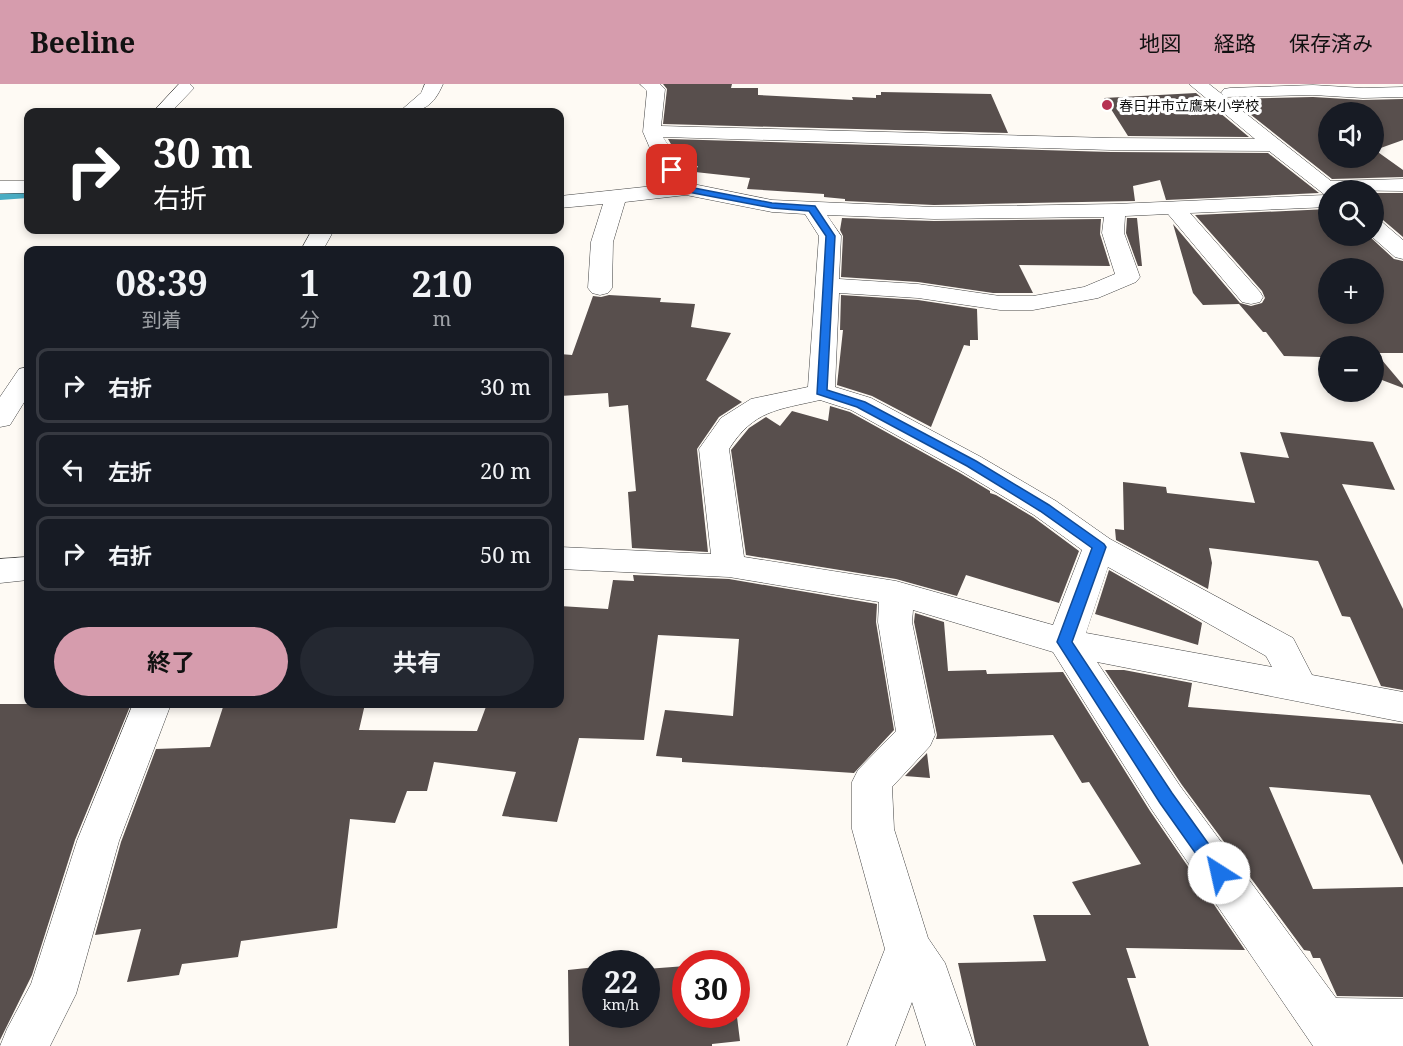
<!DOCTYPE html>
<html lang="ja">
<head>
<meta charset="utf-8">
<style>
	:root { --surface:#171b24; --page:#242831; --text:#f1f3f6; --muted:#9ea1a6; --line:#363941; --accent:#d69cad }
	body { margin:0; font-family:"Noto Serif","Noto Sans JP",serif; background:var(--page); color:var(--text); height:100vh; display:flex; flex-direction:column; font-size:22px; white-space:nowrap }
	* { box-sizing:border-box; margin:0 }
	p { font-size:20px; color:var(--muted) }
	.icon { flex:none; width:33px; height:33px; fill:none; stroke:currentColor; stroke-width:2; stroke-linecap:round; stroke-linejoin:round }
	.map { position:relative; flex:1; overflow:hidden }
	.side { position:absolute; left:24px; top:162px; width:540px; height:462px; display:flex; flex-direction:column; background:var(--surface); border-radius:12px; box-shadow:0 3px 9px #0003 }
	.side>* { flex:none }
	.banner { position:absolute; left:24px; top:24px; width:540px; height:126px; border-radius:12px; box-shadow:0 3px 9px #0003; background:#202124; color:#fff; overflow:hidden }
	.controls { position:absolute; left:1318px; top:18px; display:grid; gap:12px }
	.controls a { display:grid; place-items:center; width:66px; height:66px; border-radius:50%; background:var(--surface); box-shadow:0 3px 9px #0003; font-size:30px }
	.speed { position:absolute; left:582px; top:866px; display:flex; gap:12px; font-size:30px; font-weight:700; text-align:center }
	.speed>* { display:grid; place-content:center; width:78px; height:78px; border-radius:50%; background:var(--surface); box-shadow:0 3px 9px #0003; line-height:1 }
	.speed small { font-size:15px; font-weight:400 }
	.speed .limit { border:9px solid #d22; background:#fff; color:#111 }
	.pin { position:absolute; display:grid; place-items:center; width:51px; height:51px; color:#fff; margin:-26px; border-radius:12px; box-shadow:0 3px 9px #0006 }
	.me { position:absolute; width:66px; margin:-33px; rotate:325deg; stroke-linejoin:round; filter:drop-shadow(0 0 4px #0008) }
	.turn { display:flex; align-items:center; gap:21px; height:126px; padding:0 30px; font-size:27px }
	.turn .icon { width:78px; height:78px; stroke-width:2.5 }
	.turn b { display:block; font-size:42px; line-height:51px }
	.eta { display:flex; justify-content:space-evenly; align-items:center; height:102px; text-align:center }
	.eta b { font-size:36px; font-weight:700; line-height:42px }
	.cta { display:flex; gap:12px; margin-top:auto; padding:12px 30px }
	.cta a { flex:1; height:69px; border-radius:36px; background:var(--accent); color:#111; font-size:24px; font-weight:700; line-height:69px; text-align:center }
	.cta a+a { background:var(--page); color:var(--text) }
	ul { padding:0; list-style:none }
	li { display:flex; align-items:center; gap:18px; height:75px; margin:0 12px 9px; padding:0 18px; border:3px solid var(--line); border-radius:12px }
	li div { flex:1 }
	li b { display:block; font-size:22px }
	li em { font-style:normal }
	header { display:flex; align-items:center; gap:36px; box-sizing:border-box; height:84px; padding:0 30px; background:var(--accent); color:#111 }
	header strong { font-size:28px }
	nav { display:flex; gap:33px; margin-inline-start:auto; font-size:21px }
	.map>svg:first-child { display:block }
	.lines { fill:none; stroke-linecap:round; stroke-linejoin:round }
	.stream { fill:#49acc3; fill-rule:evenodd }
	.building { fill:#584f4d; fill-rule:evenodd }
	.minor-casing { stroke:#434343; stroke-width:1 }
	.minor { fill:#fff; fill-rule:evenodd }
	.route { fill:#1a73e8; stroke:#114b97; stroke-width:1.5 }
	.poi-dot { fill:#b63254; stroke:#fff; stroke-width:2 }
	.labels { text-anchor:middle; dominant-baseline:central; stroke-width:6; stroke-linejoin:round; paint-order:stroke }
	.far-poi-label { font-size:14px; fill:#101010; stroke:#fff; text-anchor:start }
</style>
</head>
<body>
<header>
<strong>Beeline</strong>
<nav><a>地図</a><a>経路</a><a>保存済み</a></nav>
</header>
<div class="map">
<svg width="1403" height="962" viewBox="0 0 1403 962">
	<rect width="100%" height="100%" fill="#fefaf4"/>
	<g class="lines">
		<!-- stream -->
		<path class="stream" d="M28 108V114L0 116V110Z"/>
	</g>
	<!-- building -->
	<path class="building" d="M663 0H732L731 4H758V11L853 16 852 13 876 14V11H881V8L991 10 1008 49 663 40 667 5Z
		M1196 9 1249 53 1128 52 1104 14Z
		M1313 13 1363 16 1403 15V56L1375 66 1403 86V93L1332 95 1231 15ZM1329 28H1374V74H1329Z
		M668 55 1111 68 1268 69 1319 109 1166 116 1160 96 1133 102 1135 117 934 121 845 117V115L824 113V110L747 105 750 94 695 88 698 82 683 81Z
		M1374 109H1403V153L1383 136 1374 134Z
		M1329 125V152H1369L1394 175 1403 177V269H1376L1403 301V304L1374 293V262H1329V276L1321 273 1284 272 1266 248H1263L1239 220 1203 221 1193 209 1173 140 1240 219 1251 222 1262 219 1265 214 1262 207 1195 131ZM1329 184H1374V230H1329Z
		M842 134 934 137 1101 135 1100 150 1110 182 1019 181 1033 209H993L918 198 841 193 843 152 840 146Z
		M1127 134H1137L1142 182H1138L1126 149Z
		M609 211 661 214 660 218 695 220 691 243 731 249 706 296 742 318 719 333 697 365 708 468 632 464 628 408 636 407 628 321 609 323 608 309 560 312V270L572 271 593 212 601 213Z
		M841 211 918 216 977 225 978 256H970V262L964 261 931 343 872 312 837 301 843 246H840Z
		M830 322 850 328 960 389 990 407V409L996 411 1033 433 1079 467 1059 519 966 491 957 512 896 495 746 471 731 366 749 344 766 333 780 342 792 327 828 337Z
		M1280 348 1373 358 1395 406 1342 400 1403 525V606L1381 602 1350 533 1342 532 1318 477 1209 464 1212 479 1208 505 1116 456 1115 445 1124 446 1123 398 1166 403 1167 409 1255 419 1240 368 1289 374Z
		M1109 486 1202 539 1198 561 1095 530Z
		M633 491 729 495 877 520 876 538 894 646 854 689 682 678V674L656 672 665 626 733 632 739 555 658 551 644 656 579 654 557 738 502 732 516 688 434 678 427 707H407L395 739 350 735 337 844 241 857 238 873 182 880 179 891 127 898 141 845 95 851 121 758 156 665 210 663 224 620H365L359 646 477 647 487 620H560V522L608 525 613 496 634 497Z
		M915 529 944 538 948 587 986 586 987 590 1063 588 1150 727 1245 866 1126 864 1136 894H1127L1149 962H976L958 879 1046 877 1033 831H1091L1072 798 1141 780 1089 698 1082 699 1053 651 936 655 937 651 914 538Z
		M1105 586H1124L1192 599 1188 623 1403 640V781L1370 711 1269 703 1313 805 1403 803V913L1337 912 1320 874H1313L1310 867 1304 866 1182 701Z
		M0 620H131L75 756 32 891 0 956Z
		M927 669 930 694 905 692Z
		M638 870V879H602V874Z
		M686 882V930H736V925L740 957 712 960V962H569L568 886 596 883V930H646V885Z"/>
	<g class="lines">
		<!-- minor casing -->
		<g class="minor-casing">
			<path id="minor" d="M179 0H190L194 4 171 28H153Z
				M425 0H443C433 23 423 28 399 28L421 9Z
				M640 0H660L665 5 661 42 1111 54 1255 55 1189 0H1209L1223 11 1221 9 1224 5 1230 4 1313 1 1363 4 1403 3V13L1363 14 1313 11 1225 13 1331 97 1403 95V107L1329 106V123L1190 129 1260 208 1263 213 1260 218 1251 220 1242 218 1168 130 1125 132 1124 149 1140 193 1136 198 1098 214 1033 226H1000L918 214 839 209 835 303 871 314 981 373 1056 417 1110 455 1293 554 1312 591 1403 608V638L1097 578 1180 702 1336 914 1403 915V962H1313L1152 726 1053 568 913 526 912 538 935 651 930 662 892 703 894 745 928 854 945 879 974 962H926L912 918 895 962H847L885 865 852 745V698L858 686 896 647 878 538 879 518 729 493 560 485V463L711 470 699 365 721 334 751 315 808 303 819 152 805 130 772 128 686 111 625 118 613 158 612 204 608 209 600 211 592 209 588 204 591 158 603 120 560 124V112L672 100 652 69 643 48 647 7ZM663 53 1111 66 1269 67 1325 111 1115 120 934 123 772 116 693 100ZM827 131 934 135 1104 133 1102 149 1115 190 1084 203 1033 212H1000L918 200 839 195 841 152ZM820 316 851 326 961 387 1034 431 1082 466 1053 541 896 497 744 473 729 365C754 326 777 326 820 316ZM1108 483 1266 572 1272 583 1086 549Z
				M0 97H28V109H0Z
				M1374 136 1382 138 1403 156V175L1395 173 1371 152H1374Z
				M312 146H334L323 166H301Z
				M28 283V312L10 341 0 343V313L19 285Z
				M28 473V496L0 499V475Z
				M133 620H171L119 757 76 910 50 962H0L7 945 31 900 77 757Z"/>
		</g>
		<!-- minor -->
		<use href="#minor" class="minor"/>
	</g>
	<!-- route -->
	<path class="route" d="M669 84H675L689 103 772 119 815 122 835 152 827 306 865 318 976 377 1049 421 1104 460 1106 463 1072 558 1172 709 1225 783 1228 789 1225 794 1219 797 1213 794 1160 719 1057 558 1092 464 1040 427 967 382 857 323 817 310 826 152 809 127 772 124 683 107 668 86Z"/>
	<!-- markers -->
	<circle class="poi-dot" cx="1107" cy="21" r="6"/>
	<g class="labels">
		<!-- far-poi labels -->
		<g class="far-poi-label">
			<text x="1119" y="21">春日井市立鷹来小学校</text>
		</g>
	</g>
</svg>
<div class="controls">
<a><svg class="icon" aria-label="sound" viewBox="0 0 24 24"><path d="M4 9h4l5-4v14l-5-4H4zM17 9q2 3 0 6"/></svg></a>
<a><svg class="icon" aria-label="search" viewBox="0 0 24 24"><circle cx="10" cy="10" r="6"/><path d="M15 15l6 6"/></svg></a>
<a>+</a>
<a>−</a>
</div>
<div class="speed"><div>22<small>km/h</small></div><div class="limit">30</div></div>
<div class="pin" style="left:672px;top:86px;background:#d93025"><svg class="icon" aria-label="arrive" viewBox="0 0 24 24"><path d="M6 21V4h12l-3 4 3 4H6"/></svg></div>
<svg class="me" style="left:1219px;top:789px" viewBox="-20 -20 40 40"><circle r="19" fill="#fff"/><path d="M0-13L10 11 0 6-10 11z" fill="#1a73e8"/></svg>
<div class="banner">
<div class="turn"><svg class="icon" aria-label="right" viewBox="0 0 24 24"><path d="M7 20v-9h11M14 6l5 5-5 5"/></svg><div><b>30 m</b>右折</div></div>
</div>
<section class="side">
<div class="eta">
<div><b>08:39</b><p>到着</p></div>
<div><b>1</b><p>分</p></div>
<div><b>210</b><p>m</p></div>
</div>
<ul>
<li><svg class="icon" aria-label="right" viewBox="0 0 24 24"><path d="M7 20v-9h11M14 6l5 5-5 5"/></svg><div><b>右折</b></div><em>30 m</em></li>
<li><svg class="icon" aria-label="left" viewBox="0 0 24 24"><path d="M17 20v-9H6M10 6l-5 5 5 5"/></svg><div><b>左折</b></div><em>20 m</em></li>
<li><svg class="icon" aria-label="right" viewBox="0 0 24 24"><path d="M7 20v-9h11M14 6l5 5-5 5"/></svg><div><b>右折</b></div><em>50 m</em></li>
</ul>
<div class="cta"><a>終了</a><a>共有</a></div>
</section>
</div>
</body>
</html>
